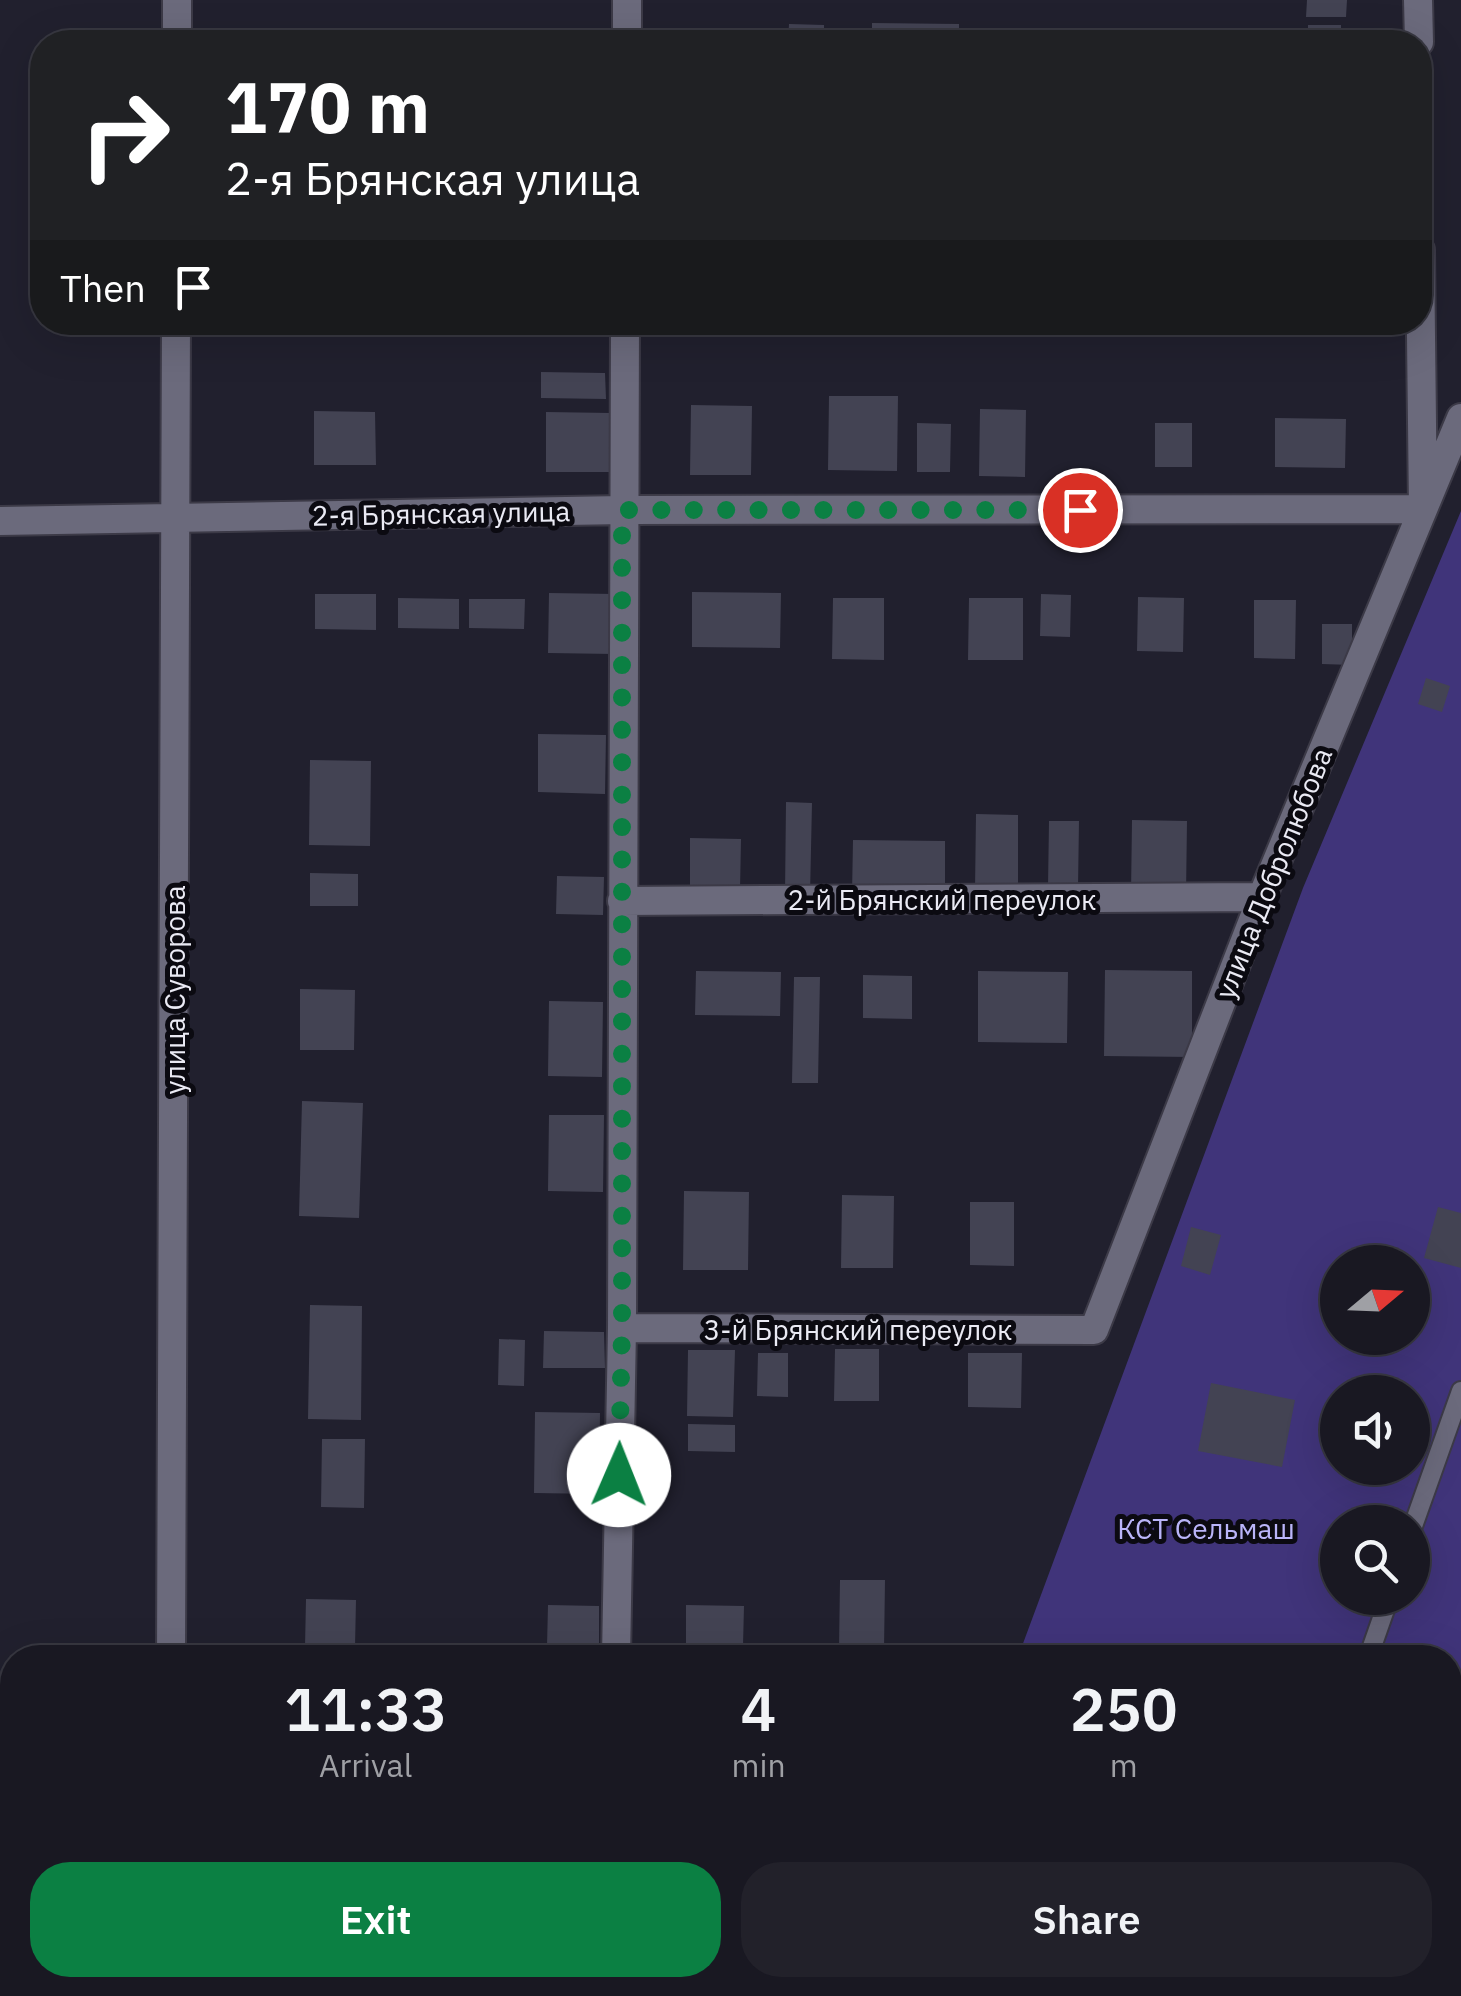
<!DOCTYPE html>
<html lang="en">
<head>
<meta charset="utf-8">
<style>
	:root { --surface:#191822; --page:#22212a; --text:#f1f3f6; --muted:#9fa0a5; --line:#373740; --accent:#0b8043 }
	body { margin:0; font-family:"IBM Plex Sans",sans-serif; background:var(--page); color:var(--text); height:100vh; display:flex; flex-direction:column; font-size:38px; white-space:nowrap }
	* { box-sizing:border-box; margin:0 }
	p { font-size:32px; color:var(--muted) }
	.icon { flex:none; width:55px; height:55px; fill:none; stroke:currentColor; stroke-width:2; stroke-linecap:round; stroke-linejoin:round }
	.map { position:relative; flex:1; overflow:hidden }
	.sheet { position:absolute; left:0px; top:1645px; width:1462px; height:352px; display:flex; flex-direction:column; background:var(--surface); border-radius:40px 40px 0 0; box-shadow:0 10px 40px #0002,0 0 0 2px var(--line) }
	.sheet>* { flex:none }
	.guide { position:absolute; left:30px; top:30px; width:1402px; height:305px; border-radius:40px; box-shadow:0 10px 40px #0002,0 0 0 2px var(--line); background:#202124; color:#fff; overflow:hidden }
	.needle { width:65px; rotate:71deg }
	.fabs { position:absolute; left:1320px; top:1245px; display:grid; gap:20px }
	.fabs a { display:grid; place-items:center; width:110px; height:110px; border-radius:50%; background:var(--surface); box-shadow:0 10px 40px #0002,0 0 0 2px var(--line); font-size:50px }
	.pin { position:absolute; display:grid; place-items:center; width:85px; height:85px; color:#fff; margin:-42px; border:5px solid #fff; border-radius:50%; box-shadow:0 2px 10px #0007 }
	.me { position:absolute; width:110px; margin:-55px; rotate:1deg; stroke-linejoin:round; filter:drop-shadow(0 0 8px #0008) }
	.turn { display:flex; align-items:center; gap:35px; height:210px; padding:0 30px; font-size:45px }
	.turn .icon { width:130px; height:130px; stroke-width:2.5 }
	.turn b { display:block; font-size:70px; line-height:85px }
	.then { display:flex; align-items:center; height:95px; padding:0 30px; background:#0003; gap:20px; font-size:38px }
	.eta { display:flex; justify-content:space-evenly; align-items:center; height:170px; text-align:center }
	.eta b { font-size:60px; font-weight:600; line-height:70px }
	.button { display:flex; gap:20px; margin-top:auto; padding:20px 30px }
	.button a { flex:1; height:115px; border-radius:40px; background:var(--accent); color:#fff; font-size:40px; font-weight:600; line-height:115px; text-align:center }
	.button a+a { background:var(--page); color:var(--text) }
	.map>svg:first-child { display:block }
	.green { fill:#40347a; fill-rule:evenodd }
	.building { fill:#434353 }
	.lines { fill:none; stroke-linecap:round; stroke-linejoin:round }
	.service-casing { stroke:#3c3a47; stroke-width:22 }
	.minor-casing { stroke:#3c3a47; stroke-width:32 }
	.service { stroke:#6b6a7c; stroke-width:18 }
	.minor { stroke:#6b6a7c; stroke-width:28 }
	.route { stroke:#0b8043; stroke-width:18; stroke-dasharray:0 32.4 }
	.labels { text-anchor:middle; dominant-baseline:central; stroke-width:10; stroke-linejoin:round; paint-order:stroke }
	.street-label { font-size:28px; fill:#eaeaf4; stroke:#0b0a11 }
	.park-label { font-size:28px; fill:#bab5f9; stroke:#0b0a11 }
</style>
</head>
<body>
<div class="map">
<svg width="1461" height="1996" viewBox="0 0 1461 1996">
	<rect width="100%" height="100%" fill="#21202e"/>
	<!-- green -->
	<path class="green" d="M1461 511V1996H884L888 1985H1450V1658L1018 1657 1303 888ZM1338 1262H1412V1338H1338ZM1338 1392H1412V1468H1338ZM1338 1522H1412V1598H1338Z"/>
	<!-- building -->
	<path class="building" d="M1307 0H1347L1346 17H1306Z
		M872 23 959 24V42H872Z
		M789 24 824 25V42H788Z
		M1308 25H1341V42H1308Z
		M702 32H768V42H702Z
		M1165 32 1202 33V42H1165Z
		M541 372 605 373 606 399 541 398Z
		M829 396H898L897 471 828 470Z
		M691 405 752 406 751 475H690Z
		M980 409 1026 410 1025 477 979 476Z
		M314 411 375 412 376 465H314Z
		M546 412 611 413 610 472H546Z
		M1275 418 1346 419 1345 468 1275 467Z
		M917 423 951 424 950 472H917Z
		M1155 423H1192V467H1155Z
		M692 592 781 593 780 648 692 647Z
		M549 593 615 594 614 654 548 653Z
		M315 594H376V630L315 629Z
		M1041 594 1071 595 1070 637 1040 636Z
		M1138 597 1184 598 1183 652 1137 651Z
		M398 598 459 599V629L398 628Z
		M833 598H884V660L832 659Z
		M969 598H1023V660H968Z
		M469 599H525L524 629 469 628Z
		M1254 600H1296L1295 659 1254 658Z
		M1322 624H1352V665L1322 664Z
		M1426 678 1450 686 1442 712 1418 704Z
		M538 734 606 735 605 794 538 792Z
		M310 760 371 761 370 846 309 845Z
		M786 802 812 803 810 895 785 894Z
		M976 814 1018 815V890H975Z
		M1132 820 1187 821 1186 895 1131 894Z
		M1049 821H1079L1078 888 1048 887Z
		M690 838 741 839 740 890 690 889Z
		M853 840 945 841V895L852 894Z
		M310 873 358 874V906H310Z
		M557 876 604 877 603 915 556 914Z
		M1105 970 1192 971V1057L1104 1056Z
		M696 971 781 972 780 1016 695 1015Z
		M978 971 1068 972 1067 1043 978 1042Z
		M863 975 912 976V1019L863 1018Z
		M794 977H820L818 1083H792Z
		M300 989 355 990 354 1050H300Z
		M549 1001 603 1002 602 1077 548 1076Z
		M302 1101 363 1103 359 1218 299 1216Z
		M549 1115H604L603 1192 548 1191Z
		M684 1191 749 1192 748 1270H683Z
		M842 1195 894 1196 893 1268H841Z
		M970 1202H1014V1266L970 1265Z
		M1438 1207 1461 1213V1268L1424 1258Z
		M1191 1227 1221 1235 1210 1275 1181 1266Z
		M310 1305 362 1306 361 1420 308 1419Z
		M544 1331 604 1332 605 1368H543Z
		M499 1339 525 1340 524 1386 498 1385Z
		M835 1349H879V1401H834Z
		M688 1350H735L733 1417 687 1416Z
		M758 1353H788V1397L757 1396Z
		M968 1353H1022L1021 1408 968 1407Z
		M1211 1383 1295 1400 1282 1467 1198 1451Z
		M535 1412 600 1413 599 1494 534 1493Z
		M688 1424 735 1425V1452L688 1451Z
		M322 1439H365L364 1508 321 1507Z
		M840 1580H885L884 1650 839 1649Z
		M306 1599 356 1600 355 1647H305Z
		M548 1605 599 1606V1646H547Z
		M686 1605 744 1606 743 1646 686 1645Z
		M379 1985H415V1996H379Z
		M682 1985H748V1994L682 1993Z"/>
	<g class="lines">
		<!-- service casing -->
		<g class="service-casing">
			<path id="service" d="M1412 1529 1461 1391
				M1368 1658 1389 1598
				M1249 1996 1253 1985"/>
		</g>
		<!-- minor casing -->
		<g class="minor-casing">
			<path id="minor" d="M1418 0 1419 42
				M177 42V0
				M627 42V0
				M0 521 623 510 1423 509 1420 250
				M622 901 1262 897
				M622 1328 1094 1330 1262 897 1461 418
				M171 1658 176 322
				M616 1658 622 1328 625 322
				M170 1996V1985
				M611 1996 612 1985"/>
		</g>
		<!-- service -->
		<use href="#service" class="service"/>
		<!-- minor -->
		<use href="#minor" class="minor"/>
	</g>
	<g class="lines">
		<!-- route -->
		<path class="route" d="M619 1475 622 1328V510H1080"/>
	</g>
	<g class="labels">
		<!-- street labels -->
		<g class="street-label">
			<text transform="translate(441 513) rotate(-1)">2-я Брянская улица</text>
			<text transform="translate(1273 873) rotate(-68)">улица Добролюбова</text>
			<text x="942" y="899">2-й Брянский переулок</text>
			<text transform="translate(174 990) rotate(-90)">улица Суворова</text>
			<text x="858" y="1329">3-й Брянский переулок</text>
		</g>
		<!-- park labels -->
		<g class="park-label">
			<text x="1206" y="1528">КСТ Сельмаш</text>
		</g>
	</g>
</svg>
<div class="fabs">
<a><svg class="needle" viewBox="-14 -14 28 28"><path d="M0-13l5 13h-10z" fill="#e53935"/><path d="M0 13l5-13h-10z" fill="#9fa0a5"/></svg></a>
<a><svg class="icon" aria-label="sound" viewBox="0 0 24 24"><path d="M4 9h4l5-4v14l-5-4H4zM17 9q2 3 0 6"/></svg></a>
<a><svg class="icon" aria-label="search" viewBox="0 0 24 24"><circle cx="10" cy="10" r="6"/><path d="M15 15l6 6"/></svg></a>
</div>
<div class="pin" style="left:1080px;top:510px;background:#d93025"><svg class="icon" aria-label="arrive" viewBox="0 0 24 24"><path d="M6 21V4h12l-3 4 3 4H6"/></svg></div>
<svg class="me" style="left:619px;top:1475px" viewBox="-20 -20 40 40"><circle r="19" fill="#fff"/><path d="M0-13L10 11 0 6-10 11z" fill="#0b8043"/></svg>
<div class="guide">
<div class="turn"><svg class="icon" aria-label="right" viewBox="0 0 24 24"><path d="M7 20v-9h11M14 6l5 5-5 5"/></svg><div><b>170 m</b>2-я Брянская улица</div></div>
<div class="then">Then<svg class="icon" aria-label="arrive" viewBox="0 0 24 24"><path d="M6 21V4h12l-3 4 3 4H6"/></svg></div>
</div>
<section class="sheet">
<div class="eta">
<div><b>11:33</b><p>Arrival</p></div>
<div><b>4</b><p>min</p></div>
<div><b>250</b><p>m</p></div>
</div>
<div class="button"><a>Exit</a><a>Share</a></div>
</section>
</div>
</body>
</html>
